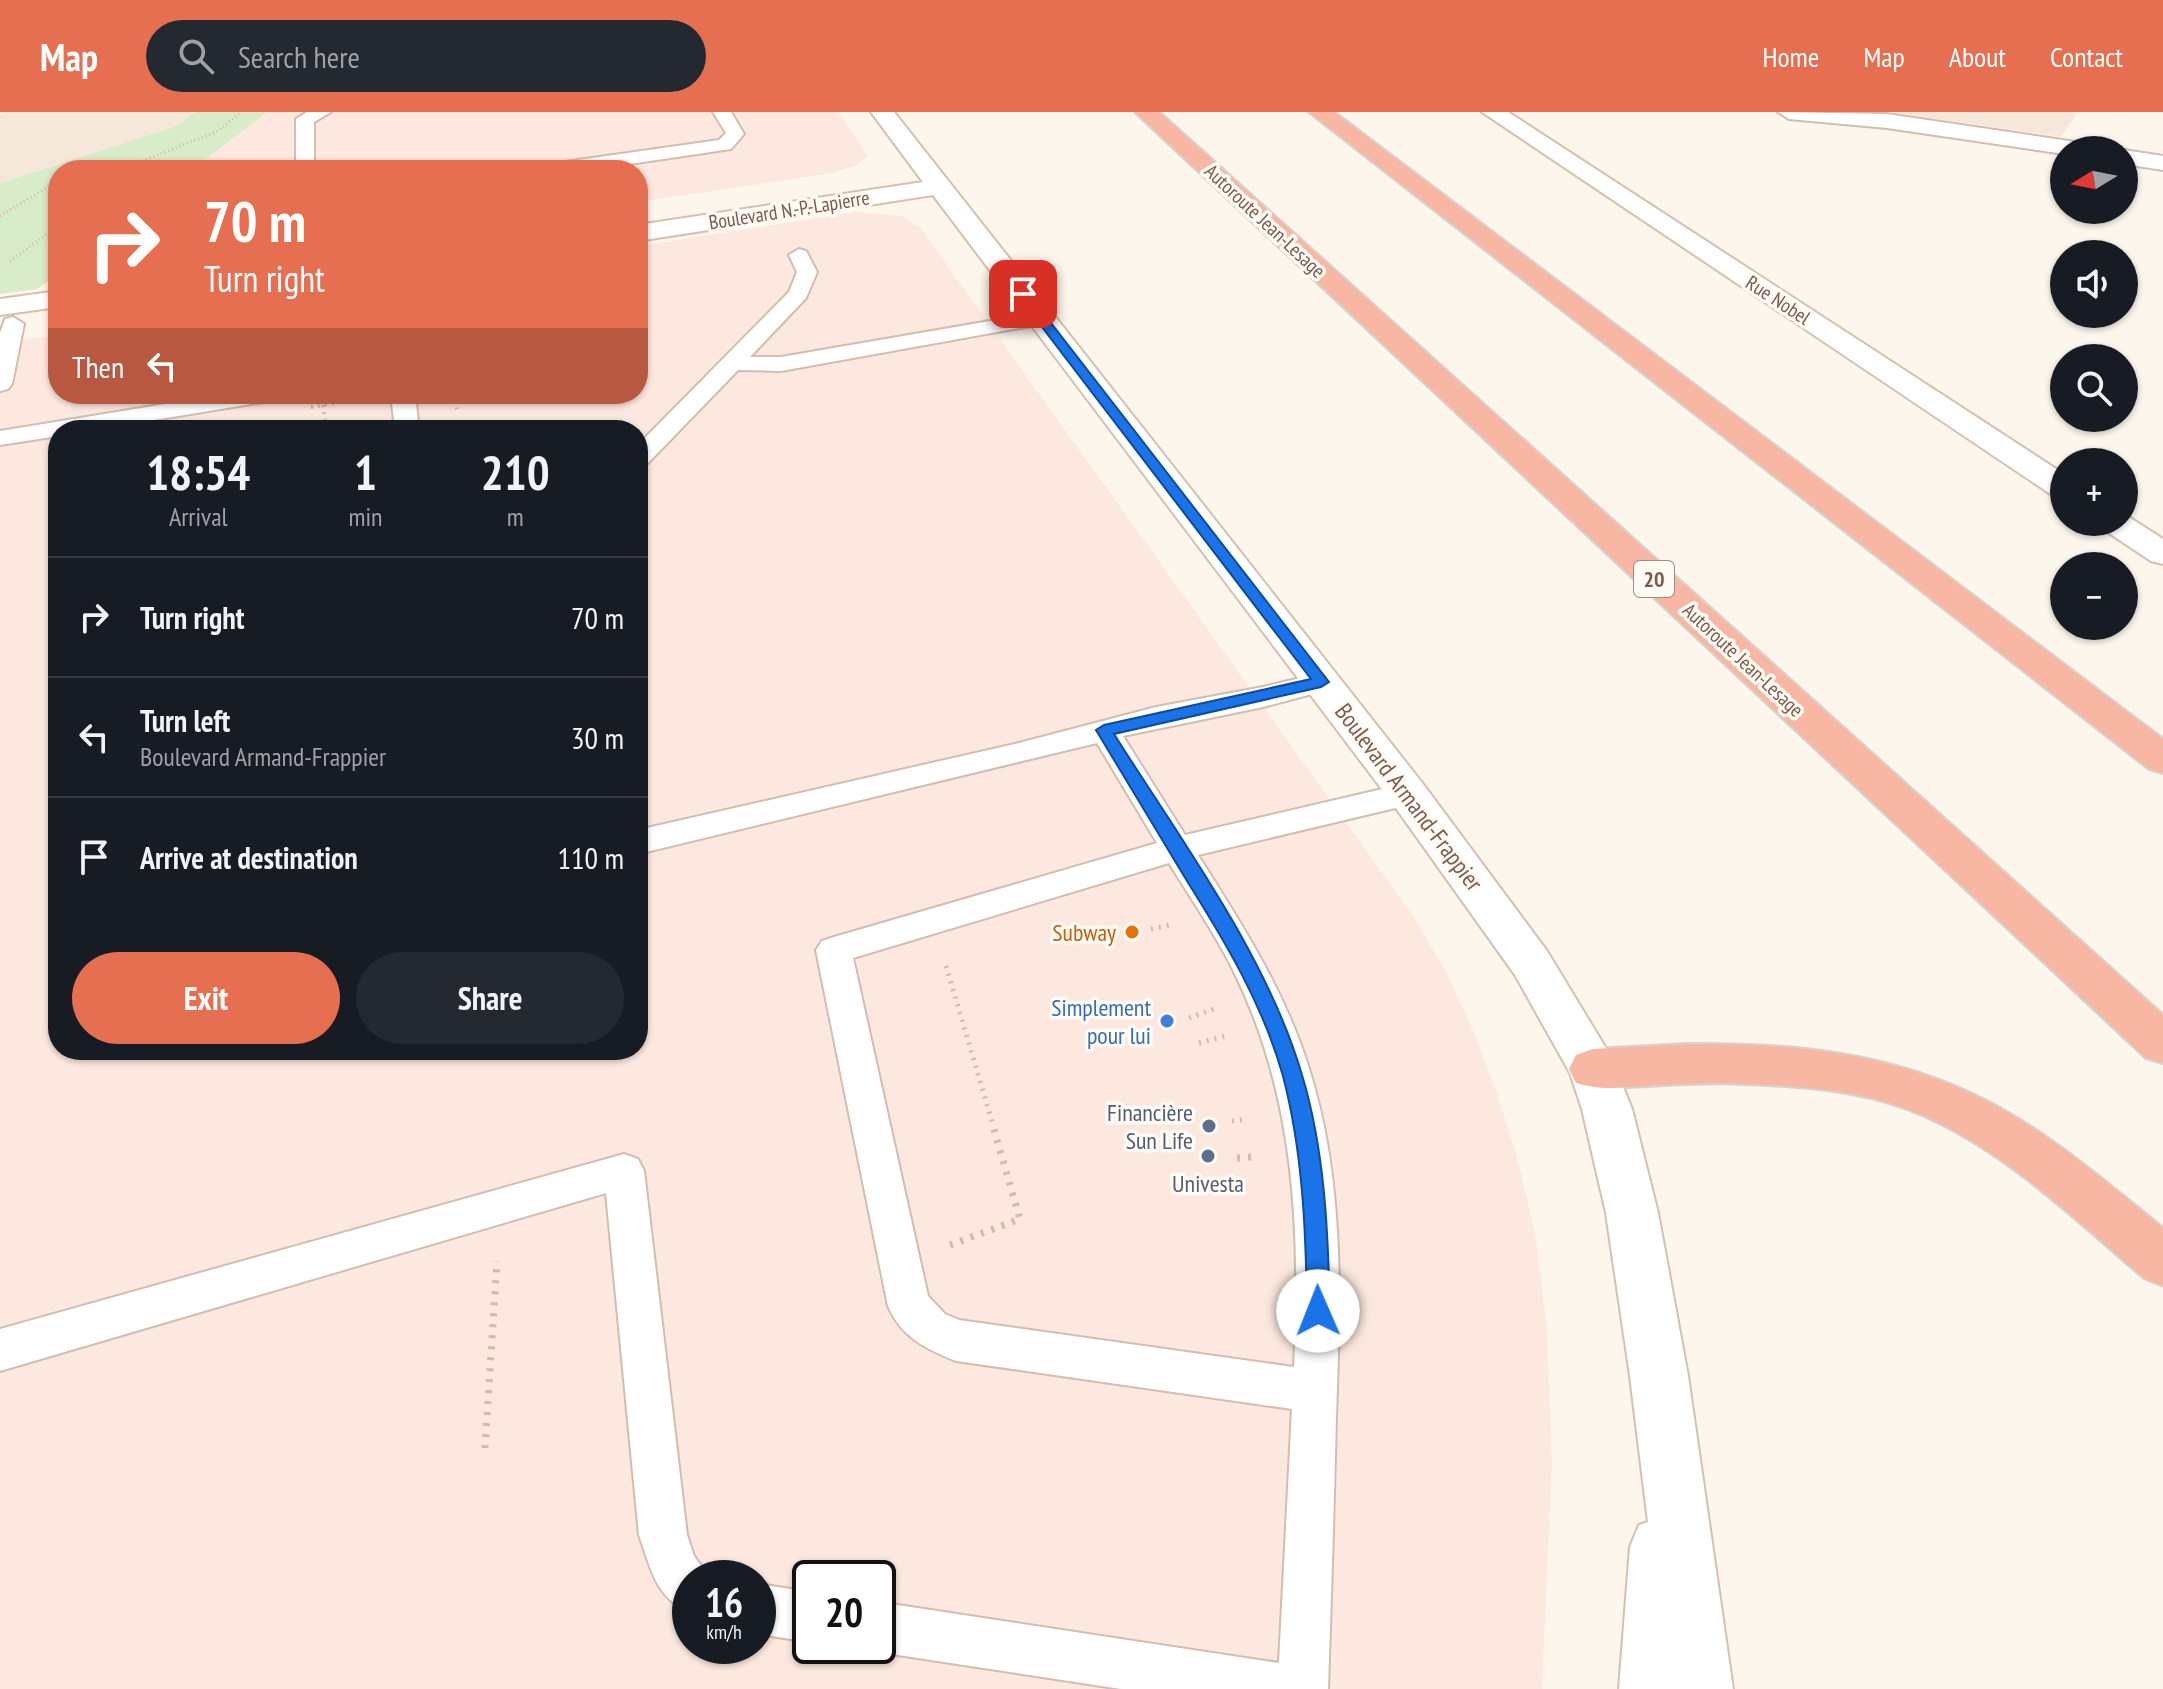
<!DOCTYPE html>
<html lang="en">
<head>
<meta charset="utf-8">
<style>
	:root { --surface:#171b24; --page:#242831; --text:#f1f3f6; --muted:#9ea1a6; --line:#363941; --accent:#e76f51 }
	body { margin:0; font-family:"PT Sans Narrow",sans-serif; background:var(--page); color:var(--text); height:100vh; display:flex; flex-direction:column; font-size:30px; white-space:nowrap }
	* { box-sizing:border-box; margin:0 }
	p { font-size:26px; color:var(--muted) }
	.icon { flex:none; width:44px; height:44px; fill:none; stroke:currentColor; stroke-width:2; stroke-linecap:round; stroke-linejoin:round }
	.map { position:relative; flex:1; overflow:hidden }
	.panel { position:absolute; left:48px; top:308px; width:600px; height:640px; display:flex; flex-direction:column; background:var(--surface); border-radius:32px; box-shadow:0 2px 6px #0004 }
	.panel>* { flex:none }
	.hud { position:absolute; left:48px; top:48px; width:600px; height:244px; border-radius:32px; box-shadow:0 2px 6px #0004; background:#e76f51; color:#fff; overflow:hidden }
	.needle { width:52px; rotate:260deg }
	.controls { position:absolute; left:2050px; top:24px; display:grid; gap:16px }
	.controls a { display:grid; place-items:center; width:88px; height:88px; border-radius:50%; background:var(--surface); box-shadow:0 2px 6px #0004; font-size:40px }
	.speed { position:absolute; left:672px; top:1448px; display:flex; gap:16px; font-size:40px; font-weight:700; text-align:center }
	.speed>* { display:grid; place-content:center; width:104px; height:104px; border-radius:50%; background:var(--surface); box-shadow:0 2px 6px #0004; line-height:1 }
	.speed small { font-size:20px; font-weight:400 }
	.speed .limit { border:4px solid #111; border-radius:12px; background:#fff; color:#111 }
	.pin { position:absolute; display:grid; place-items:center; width:68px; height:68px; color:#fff; margin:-34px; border-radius:16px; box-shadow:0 4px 12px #0006 }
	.me { position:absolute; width:88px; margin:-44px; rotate:359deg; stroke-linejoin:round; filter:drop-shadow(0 0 6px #0008) }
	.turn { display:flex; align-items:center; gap:28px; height:168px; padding:0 24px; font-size:36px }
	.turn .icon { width:104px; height:104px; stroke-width:2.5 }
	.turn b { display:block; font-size:56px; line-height:68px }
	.then { display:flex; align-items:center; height:76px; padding:0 24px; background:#0003; gap:16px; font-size:30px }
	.eta { display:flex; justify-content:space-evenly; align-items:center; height:136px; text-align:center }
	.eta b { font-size:48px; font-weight:700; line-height:56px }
	.action { display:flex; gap:16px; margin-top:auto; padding:16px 24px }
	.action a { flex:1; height:92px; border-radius:48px; background:var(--accent); color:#fff; font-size:32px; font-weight:700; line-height:92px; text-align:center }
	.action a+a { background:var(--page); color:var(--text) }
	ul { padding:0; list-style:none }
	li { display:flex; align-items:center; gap:24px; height:120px; padding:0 24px; border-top:2px solid var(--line) }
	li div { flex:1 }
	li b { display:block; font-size:30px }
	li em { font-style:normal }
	header { display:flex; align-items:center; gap:48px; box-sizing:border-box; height:112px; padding:0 40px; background:var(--accent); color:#fff }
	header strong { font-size:38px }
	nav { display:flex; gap:44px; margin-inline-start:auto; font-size:28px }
	.search { width:560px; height:72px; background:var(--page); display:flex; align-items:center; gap:20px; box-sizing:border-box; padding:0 28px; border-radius:44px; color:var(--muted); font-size:30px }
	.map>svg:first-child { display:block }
	.residential { fill:#f5e8da }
	.commercial { fill:#fde8e0; fill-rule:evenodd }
	.green { fill:#d8ecc9 }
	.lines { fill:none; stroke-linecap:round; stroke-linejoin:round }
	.lane-casing { stroke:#d1beb0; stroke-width:4 }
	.street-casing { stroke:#d1beb0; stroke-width:4 }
	.secondary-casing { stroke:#d6c0b0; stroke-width:4 }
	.highway-casing { stroke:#dad1cd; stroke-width:4 }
	.path-far3 { stroke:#d9b8a5; stroke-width:3; stroke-dasharray:1 3; stroke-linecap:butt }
	.path-far2 { stroke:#d9b8a5; stroke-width:4; stroke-dasharray:2 5; stroke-linecap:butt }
	.path-far1 { stroke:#d9b8a5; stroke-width:5; stroke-dasharray:2 6; stroke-linecap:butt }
	.path { stroke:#d9b8a5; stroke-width:7; stroke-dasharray:3 8; stroke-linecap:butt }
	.lane { fill:#fff; fill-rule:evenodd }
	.street { fill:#fff; fill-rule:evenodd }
	.secondary { fill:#fff; fill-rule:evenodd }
	.highway { fill:#f7b7a3; fill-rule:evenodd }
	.route { fill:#1a73e8; stroke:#114b97; stroke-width:2 }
	.food-dot { fill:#e8710a; stroke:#fffaf3; stroke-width:3 }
	.shop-dot { fill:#3f7fe0; stroke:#fffaf3; stroke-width:3 }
	.service-dot { fill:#5c6f8a; stroke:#fffaf3; stroke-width:3 }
	.labels { text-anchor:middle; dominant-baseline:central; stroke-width:7; stroke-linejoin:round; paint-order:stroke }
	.far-street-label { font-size:20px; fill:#7a5c4d; stroke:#fffaf3 }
	.shield { fill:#fffaf3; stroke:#a28b7f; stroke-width:2 }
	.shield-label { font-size:22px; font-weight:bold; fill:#7a5c4d }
	.street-label { font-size:24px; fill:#7a5c4d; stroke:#fffaf3 }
	.food-label { font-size:24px; fill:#c56008; stroke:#fffaf3; text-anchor:end }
	.shop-label { font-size:24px; fill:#366cbe; stroke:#fffaf3; text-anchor:end }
	.service-label { font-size:24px; fill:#4e5e75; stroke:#fffaf3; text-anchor:end }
</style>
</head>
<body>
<header>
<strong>Map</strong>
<div class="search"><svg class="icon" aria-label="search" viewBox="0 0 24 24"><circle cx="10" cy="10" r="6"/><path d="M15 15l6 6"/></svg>Search here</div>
<nav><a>Home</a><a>Map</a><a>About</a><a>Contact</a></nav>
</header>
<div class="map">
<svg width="2163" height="1577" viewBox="0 0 2163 1577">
	<rect width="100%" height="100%" fill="#fdf6ec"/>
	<!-- residential -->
	<path class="residential" d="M5 0H195L174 15 0 71V2Z
		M1890 0H2078L2061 25Z"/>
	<!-- commercial -->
	<path class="commercial" d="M267 0H838L868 44 857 53 832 61 638 90V58H192Z
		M857 100 903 104 921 117 1413 804 1445 858 1472 916 1494 973 1516 1041 1536 1126 1547 1217 1552 1352 1542 1577H0V231L58 223V282H638V134ZM58 318H638V938H58ZM690 1466H758V1534H690ZM810 1466H878V1534H810Z"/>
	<!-- green -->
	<path class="green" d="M195 0H267L192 58H58V163L37 177 0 182V71L174 15Z"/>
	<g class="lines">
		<!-- lane casing -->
		<g class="lane-casing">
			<path id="lane" d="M307 0H331L314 10V58H296V7Z
				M713 0H731L744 22 731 37 589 58H541L550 52 719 28 726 21Z
				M799 137 806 139 817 160 806 186 750 245H781L1042 200 1053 206 1042 212 781 259 738 258 647 352 638 354V333L789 180 797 160 789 143Z
				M13 205 24 212 12 272 8 277 0 279V221L5 207Z
				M227 282H282L278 287 270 289 93 318H58V324L0 333V319Z
				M391 282H415L419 318H395Z
				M1321 561 1331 563 1336 570 1331 577 1263 595 1123 624 1185 723 1408 671 1419 674 1424 682 1419 690 1408 693 1198 743C1243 814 1287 882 1311 963 1345 1074 1340 1191 1336 1305 1334 1396 1331 1486 1328 1577H1121L878 1540 864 1534H878V1490L1279 1551 1292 1297 956 1249C926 1237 901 1225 888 1194L816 838 822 829 834 825 1157 731 1097 631 638 742V718L1019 631 1156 595 1263 575ZM1169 751C1190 785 1214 820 1232 856 1295 981 1301 1118 1294 1255L959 1208 945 1202 928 1184 853 846Z
				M624 1042 638 1047 644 1059 687 1423 694 1444 710 1466H690V1500C655 1486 651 1456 639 1423L606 1081 0 1259V1217Z
				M758 1472 810 1480V1530L758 1522Z"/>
		</g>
		<!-- street casing -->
		<g class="street-casing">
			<path id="street" d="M1778 0 1887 2 2082 31 2090 33 2094 38H2064V42L1887 16 1789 7Z
				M2124 38 2163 44V58L2124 52Z"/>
		</g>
		<!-- secondary casing -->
		<g class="secondary-casing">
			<path id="secondary" d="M871 0H894L1423 672 1547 839 1610 943 1632 997 1658 1101 1688 1264 1733 1577H1619L1630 1435 1639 1413 1648 1410 1630 1264 1606 1101 1582 997 1570 961 1515 863 1393 692 933 83 638 129V113L923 70Z
				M1482 0H1508L2064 362V386L2052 383Z
				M58 179V195L0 203V187Z
				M2124 402 2163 427V452L2151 449 2103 417 2098 410H2124Z"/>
		</g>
		<!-- highway casing -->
		<g class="highway-casing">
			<path id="highway" d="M1135 0H1159L2163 903V951L2146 946Z
				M1309 0H1334L2163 627V661L2149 657Z
				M1688 932C1791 931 1891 940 1985 988 2050 1021 2107 1071 2163 1116V1174L2144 1166C2072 1105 1997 1031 1907 997 1855 978 1800 974 1745 972 1713 970 1680 972 1648 974 1623 975 1600 979 1576 971L1569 957 1576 943 1593 937Z"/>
		</g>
		<!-- path-far3 -->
		<path class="path-far3" d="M120 58 218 19 241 0
			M0 104 58 69
			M10 149 58 114"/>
		<!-- path-far2 -->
		<path class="path-far2" d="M454 282 457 297
			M323 293 325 308
			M311 295 356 287"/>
		<!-- path-far1 -->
		<path class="path-far1" d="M1151 817 1170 813
			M946 854 993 1013
			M1189 906 1214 897
			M1199 931 1225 924
			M1232 1009 1247 1007"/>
		<!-- path -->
		<path class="path" d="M1237 1046 1252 1045
			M950 1133 1020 1107 992 1011
			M485 1336 497 1149"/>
		<!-- lane -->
		<use href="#lane" class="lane"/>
		<!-- street -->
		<use href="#street" class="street"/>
		<!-- secondary -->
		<use href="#secondary" class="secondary"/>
		<!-- highway -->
		<use href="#highway" class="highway"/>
	</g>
	<!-- route -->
	<path class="route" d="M1019 180H1027L1329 570 1321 575 1114 622C1180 727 1267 843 1302 963 1325 1039 1328 1120 1330 1199L1326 1206 1318 1209 1310 1206 1307 1199C1306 1120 1303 1041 1283 964 1263 893 1226 831 1187 769 1157 719 1127 669 1096 618L1104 613 1311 567 1019 185Z"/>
	<!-- markers -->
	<circle class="food-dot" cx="1132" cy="820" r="8"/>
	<circle class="shop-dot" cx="1167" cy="909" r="8"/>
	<g class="service-dot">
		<circle cx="1209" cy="1014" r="8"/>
		<circle cx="1208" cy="1044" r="8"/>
	</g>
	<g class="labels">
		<!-- far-street labels -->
		<g class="far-street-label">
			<text transform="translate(789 98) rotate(-9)">Boulevard N.-P.-Lapierre</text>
			<text transform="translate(1265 109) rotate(43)">Autoroute Jean-Lesage</text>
			<text transform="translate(1778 188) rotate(33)">Rue Nobel</text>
			<text transform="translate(1743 548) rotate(43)">Autoroute Jean-Lesage</text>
		</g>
		<!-- shield labels -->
		<rect class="shield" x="1634" y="449" width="40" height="36" rx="6"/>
		<g class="shield-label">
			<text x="1654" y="467">20</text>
		</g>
		<!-- street labels -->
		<g class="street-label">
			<text transform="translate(1409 685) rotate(53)">Boulevard Armand-Frappier</text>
		</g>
		<!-- food labels -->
		<g class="food-label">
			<text x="1116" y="820">Subway</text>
		</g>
		<!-- shop labels -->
		<g class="shop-label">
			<text x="1151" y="895">Simplement<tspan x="1151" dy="28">pour lui</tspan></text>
		</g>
		<!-- service labels -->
		<g class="service-label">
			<text x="1193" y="1000">Financière<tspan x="1193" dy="28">Sun Life</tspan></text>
			<text x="1208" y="1071" text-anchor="middle">Univesta</text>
		</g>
	</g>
</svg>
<div class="controls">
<a><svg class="needle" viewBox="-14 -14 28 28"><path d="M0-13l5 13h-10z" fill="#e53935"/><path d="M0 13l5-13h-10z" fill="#9ea1a6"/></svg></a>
<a><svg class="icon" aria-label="sound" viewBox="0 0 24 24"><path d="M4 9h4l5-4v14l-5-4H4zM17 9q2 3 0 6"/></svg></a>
<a><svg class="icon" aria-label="search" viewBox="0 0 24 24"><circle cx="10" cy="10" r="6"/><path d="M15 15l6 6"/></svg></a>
<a>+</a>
<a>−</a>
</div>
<div class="speed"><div>16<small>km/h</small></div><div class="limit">20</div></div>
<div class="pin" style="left:1023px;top:182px;background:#d93025"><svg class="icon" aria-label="arrive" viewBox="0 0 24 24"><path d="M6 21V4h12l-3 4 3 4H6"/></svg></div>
<svg class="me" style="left:1318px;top:1199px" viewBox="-20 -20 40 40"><circle r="19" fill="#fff"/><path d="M0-13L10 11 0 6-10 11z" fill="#1a73e8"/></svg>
<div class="hud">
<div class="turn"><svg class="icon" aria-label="right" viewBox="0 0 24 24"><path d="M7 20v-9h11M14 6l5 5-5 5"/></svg><div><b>70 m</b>Turn right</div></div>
<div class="then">Then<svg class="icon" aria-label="left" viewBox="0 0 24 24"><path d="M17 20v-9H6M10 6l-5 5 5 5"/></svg></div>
</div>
<section class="panel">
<div class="eta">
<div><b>18:54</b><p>Arrival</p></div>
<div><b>1</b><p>min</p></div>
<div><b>210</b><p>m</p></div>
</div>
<ul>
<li><svg class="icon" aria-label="right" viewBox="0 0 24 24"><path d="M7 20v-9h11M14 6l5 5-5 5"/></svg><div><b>Turn right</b></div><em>70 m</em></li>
<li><svg class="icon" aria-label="left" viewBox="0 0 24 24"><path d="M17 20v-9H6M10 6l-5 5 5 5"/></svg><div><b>Turn left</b><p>Boulevard Armand-Frappier</p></div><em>30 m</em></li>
<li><svg class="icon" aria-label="arrive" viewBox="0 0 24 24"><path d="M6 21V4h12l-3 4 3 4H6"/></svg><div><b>Arrive at destination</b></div><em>110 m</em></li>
</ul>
<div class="action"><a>Exit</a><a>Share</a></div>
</section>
</div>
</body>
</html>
